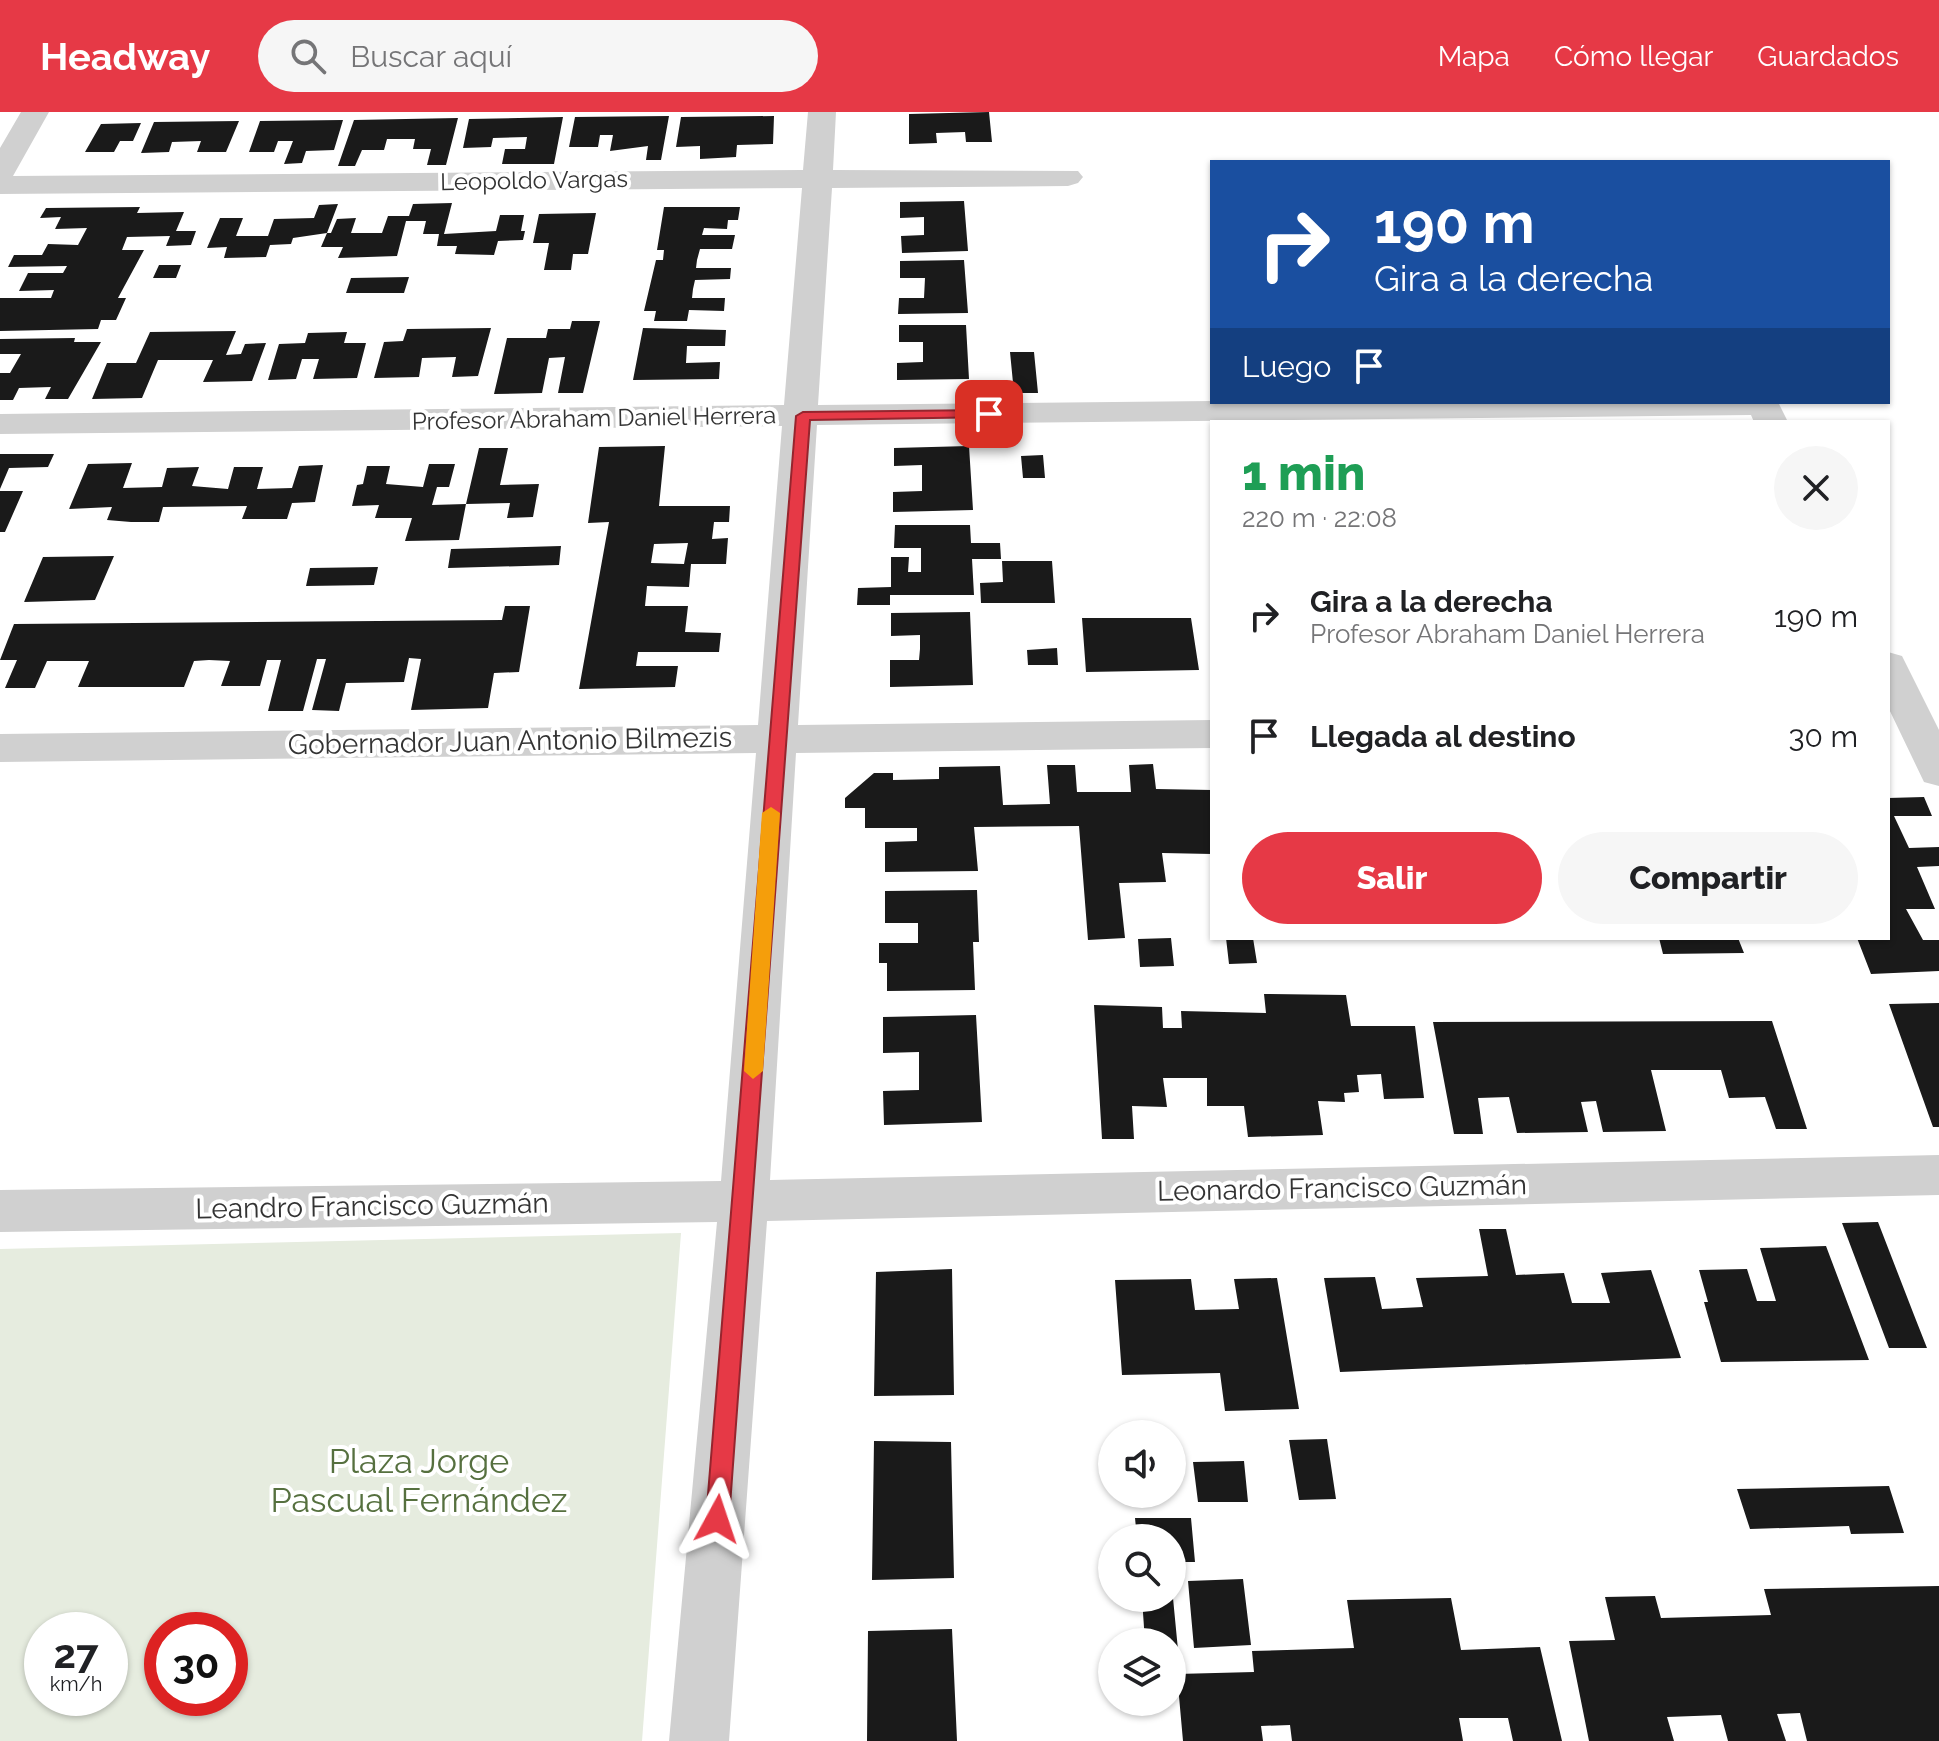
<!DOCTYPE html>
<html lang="es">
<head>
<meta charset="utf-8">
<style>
	:root { --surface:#fff; --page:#f6f6f6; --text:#202124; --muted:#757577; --accent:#e63946 }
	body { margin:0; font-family:Raleway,sans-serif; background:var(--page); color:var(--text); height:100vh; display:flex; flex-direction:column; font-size:30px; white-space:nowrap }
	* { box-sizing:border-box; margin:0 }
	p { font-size:26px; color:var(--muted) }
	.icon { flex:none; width:44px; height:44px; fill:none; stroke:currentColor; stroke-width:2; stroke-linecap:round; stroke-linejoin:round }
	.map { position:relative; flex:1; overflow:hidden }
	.drawer { position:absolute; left:1210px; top:308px; width:680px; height:520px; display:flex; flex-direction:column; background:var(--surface); border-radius:0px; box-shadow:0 2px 6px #0004 }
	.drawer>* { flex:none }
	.banner { position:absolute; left:1210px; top:48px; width:680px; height:244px; border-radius:0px; box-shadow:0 2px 6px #0004; background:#1a4fa0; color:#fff; overflow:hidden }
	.buttons { position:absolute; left:1098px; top:1308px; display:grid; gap:16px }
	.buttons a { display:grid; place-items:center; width:88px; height:88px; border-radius:50%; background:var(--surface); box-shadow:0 2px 6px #0004; font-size:40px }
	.speed { position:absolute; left:24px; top:1500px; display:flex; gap:16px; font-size:40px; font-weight:700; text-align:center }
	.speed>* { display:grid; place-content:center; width:104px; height:104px; border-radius:50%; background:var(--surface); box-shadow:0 2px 6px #0004; line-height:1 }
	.speed small { font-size:20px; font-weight:400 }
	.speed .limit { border:12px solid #d22; background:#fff; color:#111 }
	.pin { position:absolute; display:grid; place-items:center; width:68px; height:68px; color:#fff; margin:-34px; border-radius:16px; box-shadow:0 4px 12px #0006 }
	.me { position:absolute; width:88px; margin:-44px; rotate:5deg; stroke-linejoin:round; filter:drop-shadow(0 0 6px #0008) }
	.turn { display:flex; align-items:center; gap:28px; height:168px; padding:0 32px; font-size:36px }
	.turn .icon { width:104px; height:104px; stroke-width:2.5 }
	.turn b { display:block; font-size:56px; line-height:68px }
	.then { display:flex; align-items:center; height:76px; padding:0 32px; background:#0003; gap:16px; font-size:30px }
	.round { display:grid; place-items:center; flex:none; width:84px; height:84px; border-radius:42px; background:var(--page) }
	.headline { display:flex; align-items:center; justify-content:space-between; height:136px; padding:0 32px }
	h1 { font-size:48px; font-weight:800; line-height:60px; color:#1e9e55 }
	.button { display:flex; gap:16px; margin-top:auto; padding:16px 32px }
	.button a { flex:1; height:92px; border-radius:48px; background:var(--accent); color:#fff; font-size:32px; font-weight:800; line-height:92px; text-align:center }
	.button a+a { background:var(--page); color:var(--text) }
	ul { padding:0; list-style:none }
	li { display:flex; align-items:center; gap:24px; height:120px; padding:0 32px }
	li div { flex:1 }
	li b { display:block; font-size:30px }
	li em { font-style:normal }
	header { display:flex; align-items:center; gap:48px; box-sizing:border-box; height:112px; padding:0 40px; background:var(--accent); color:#fff }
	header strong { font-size:38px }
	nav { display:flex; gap:44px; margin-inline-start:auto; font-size:28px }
	.search { width:560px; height:72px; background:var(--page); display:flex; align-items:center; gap:20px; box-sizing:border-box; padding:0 28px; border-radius:44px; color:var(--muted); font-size:30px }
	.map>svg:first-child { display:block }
	.green { fill:#e6ecdf; fill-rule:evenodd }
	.building { fill:#1a1a1a; fill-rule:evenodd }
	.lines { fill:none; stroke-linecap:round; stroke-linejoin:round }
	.street { fill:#d0d0d0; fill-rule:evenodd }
	.route { fill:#e63946; stroke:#96252e; stroke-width:2 }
	.slow { fill:#f59e0b }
	.labels { text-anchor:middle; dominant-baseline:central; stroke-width:8; stroke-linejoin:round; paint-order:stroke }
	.far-street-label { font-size:24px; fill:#333; stroke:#fff }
	.street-label { font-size:28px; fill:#333; stroke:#fff }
	.near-park-label { font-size:34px; fill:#56703f; stroke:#fff }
</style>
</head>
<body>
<header>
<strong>Headway</strong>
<div class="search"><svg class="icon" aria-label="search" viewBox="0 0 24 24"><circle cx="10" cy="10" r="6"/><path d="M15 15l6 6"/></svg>Buscar aquí</div>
<nav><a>Mapa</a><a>Cómo llegar</a><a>Guardados</a></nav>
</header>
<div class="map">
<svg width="1939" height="1629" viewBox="0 0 1939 1629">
	<rect width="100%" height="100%" fill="#fff"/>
	<!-- green -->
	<path class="green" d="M681 1121 642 1629H0V1137ZM42 1518H110V1586H42ZM162 1518H230V1586H162Z"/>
	<!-- building -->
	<path class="building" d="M989 0 992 30H966L965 20 936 21 937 31 909 32V2Z
		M669 4 661 48H646L648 34 610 39 613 23H600L598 35H569L575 5Z
		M774 4 773 32 737 33 736 45 700 47V34L676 35 681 5Z
		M563 5 554 52H502L505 37H525L527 25 493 26 491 35 463 36 469 7Z
		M458 6 446 53H427L431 37H413L415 27H387L384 38H362L355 54H338L354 8Z
		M343 8 334 38 306 39 302 51 284 52 293 29H278L274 40H249L260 9Z
		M239 9 226 40H197L201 29 172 30 169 40 141 41 154 10Z
		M141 11 133 29H120L114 40H85L101 12Z
		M964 89 968 139 902 141 901 124 924 123V105L900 106V90Z
		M452 91 444 122 496 119 500 103H524L521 119H525L523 128 498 129 494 143 455 142 457 134H437L439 122H423L426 109H406L397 144 338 146 343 135H321L327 121 293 126 291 132 270 133 266 145 224 146 227 135 207 136 220 106H243L236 124H268L274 107 314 106 319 93 338 92 327 121H331L337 107 356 106 351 121H382L388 104H409L413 92Z
		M140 95 137 101 184 100 176 119H196L191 133 166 134 170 124 127 125 122 138H144L118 186H126L116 208H101L98 217 0 219V186H51L54 178 19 179 28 161H63L67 154 8 155 14 143H42L48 132 78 133 87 116 55 117 61 105 40 106 46 96Z
		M664 95H740L738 108H728L727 117 704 116 702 123H735L732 137H700L697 148 696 156H731L730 167 695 168 693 177 692 186H725L724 199 689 198 687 209H654L656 199H644L656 148H663L664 138H657Z
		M596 101 588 142H573L571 158H544L549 131H533L539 102Z
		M964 148 968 201 898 202 899 186H924L925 166H900V149Z
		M159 153H181L176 166H153Z
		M409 165 404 181H346L351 166Z
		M572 209H600L583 281H558L565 245 549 246 542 281 494 282 507 226H546L548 217H570Z
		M899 213H966L969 267 897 268V251L923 250V230H899Z
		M491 216 478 264 452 265 456 245 422 246 419 265 374 266 384 230 403 229 407 217Z
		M643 216 726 218 725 234H687L686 251 720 250 719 267 633 268Z
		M236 219 226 243 241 242 245 232 266 231 252 269 203 270 213 248H158L142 286 92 287 107 251H136L150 220Z
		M347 220 344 231H366L357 266 313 267 319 247H302L296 267 268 268 279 232 305 231 308 221Z
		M75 226 74 230H101L68 287H45L51 275 19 276 13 288H0V261H10L21 242H0V227Z
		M1010 240H1034L1038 281H1014Z
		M665 334 659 394H730L729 410H714L712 427 728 426 726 452H691L689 475 647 474 645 494H688L685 520 721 521 719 540H638L636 554H678L675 575 579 577 609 410 588 411 599 335ZM688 431 684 452 651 451 654 432Z
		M969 334 973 398 893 400V380L922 379V353L894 354V336Z
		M479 336H508L500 373 539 372 533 405 507 406 510 391 466 392Z
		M0 342H54L48 355 9 356 0 377Z
		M1043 343 1045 366H1023L1021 344Z
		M132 351 123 376 162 375 167 356 199 355 192 374 228 377 234 355H263L257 377 292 376 299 354 323 353 315 390 292 391 287 407H242L247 394 163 395 159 410H131L107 408 112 395 69 397 88 352Z
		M429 352H455L449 375H437L432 393 466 392 459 428 405 429 412 406H375L379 393 352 394 357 373 363 372 367 354H390L386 372 423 375Z
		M0 379H23L5 420H0Z
		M895 413H970L971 431H1000L1001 447H972L974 483H890V493H857L858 476 891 475V445H909L908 460H921V436H894Z
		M561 434 559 453 448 456 451 437Z
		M114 444 95 488 24 490 43 445Z
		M1002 449H1052L1055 491H981L980 471 1003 470Z
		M378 455 374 473 306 474 310 456Z
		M505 494H530L519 560 494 561 488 596 411 598 421 547 409 546 404 570 346 571 339 599 312 598 326 547H317L303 599H268L281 548H267L260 574H221L230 549 209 548 194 549 184 575H78L89 549H47L35 576H5L17 548H0L14 512 502 508Z
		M970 500 973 573 890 575V548H919L920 537V523L891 524V501Z
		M1082 506H1191L1199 558 1086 560Z
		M1057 536 1058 553H1028L1027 538Z
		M1153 652 1156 677 1212 678V742L1162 741 1166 770 1119 771 1125 826 1088 828 1079 714 974 715 978 759 885 760V730L917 729V716H865V696H845V686L874 661H893V668L939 667V655L1000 654 1003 693 1050 692 1047 653H1075L1077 680H1131L1129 653Z
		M1924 685 1932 704H1894L1909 736 1939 735V754L1917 755 1935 797H1906L1923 828H1939V859L1871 862 1857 826H1888V686Z
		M977 778 979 830H973L975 878 887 879V851H879V831H918V811H885V779Z
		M1171 826 1174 854 1140 855 1138 827Z
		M1226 826H1253L1257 851 1229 852Z
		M1659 826H1738L1744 841 1663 842Z
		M1264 882 1346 883 1351 914H1415L1424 986 1384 987 1381 962 1357 963 1359 980 1344 981 1345 990 1318 989 1323 1023 1248 1025 1244 994H1207V966H1163L1167 995 1132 994 1134 1027H1102L1094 893 1162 895 1163 916H1182L1181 899 1266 901Z
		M1939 891V1015H1933L1889 892Z
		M976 903 982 1010 884 1013 883 979 919 978V940L883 941V905Z
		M1772 909 1807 1017H1776L1765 985 1729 986 1721 958H1651L1666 1019 1603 1020 1596 989 1581 990 1588 1020 1517 1021 1509 985 1478 986 1483 1022H1454L1433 910Z
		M1878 1110 1914 1203 1927 1236H1889L1842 1111Z
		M1479 1117H1506L1516 1163 1564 1161 1572 1191H1610L1601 1161 1651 1158 1681 1246 1340 1260 1324 1166 1375 1165 1382 1197 1423 1195 1416 1166 1488 1164Z
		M1826 1134 1869 1248 1721 1250 1704 1190H1708L1699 1158 1747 1157 1757 1189H1776L1760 1136Z
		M952 1157 954 1283 874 1284 876 1160Z
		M1277 1166 1299 1297 1225 1299 1220 1261 1122 1263 1115 1168 1191 1167 1195 1198 1239 1197 1234 1167Z
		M1327 1327 1336 1387 1299 1388 1289 1328Z
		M874 1329 951 1330 954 1466 872 1468Z
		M1244 1349 1248 1390H1198L1193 1350Z
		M1889 1374 1904 1421 1851 1422 1849 1414 1750 1417 1737 1377Z
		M1135 1406H1191L1195 1450H1172V1426H1137Z
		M1243 1467 1251 1533 1194 1536 1188 1469Z
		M1939 1474V1629H1807L1800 1601 1777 1602 1786 1629H1728L1721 1603 1667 1605 1674 1629H1589L1569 1529 1615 1528 1605 1485 1655 1484 1661 1506 1771 1503 1764 1477Z
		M1142 1486H1173L1178 1538H1172V1530H1145Z
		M1451 1486 1461 1538 1540 1535 1562 1629H1513L1508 1606H1459L1463 1629H1292L1290 1613 1261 1614 1263 1629H1183L1177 1562 1254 1560 1252 1539 1354 1536 1347 1488Z
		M952 1517 957 1629H867L868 1519Z"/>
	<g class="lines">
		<!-- street -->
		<path class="street" d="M21 0H49L13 64 803 58 808 0H836L833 58 1078 59 1083 65 1078 71 1068 74 832 76 818 293 1212 289 1778 290 1788 310H1754L1751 303 817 313 798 613 1212 608V636L796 641 770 1068 1939 1043V1083L767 1109 729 1629H669L717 1110 0 1120V1078L721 1069 756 641 0 650V622L758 613 782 314 0 322V302L784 293 802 76 0 82V36Z
			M1888 540 1902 544 1939 618V674L1924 670 1888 595Z"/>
	</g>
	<!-- route -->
	<path class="route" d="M989 298 996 302 994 305 810 308 729 1407 725 1414 717 1417 709 1414 706 1407 796 304 803 300Z"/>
	<!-- slow -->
	<path class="slow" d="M771 695 780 701 763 959 753 967 744 959 762 701Z"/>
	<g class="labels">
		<!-- far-street labels -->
		<g class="far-street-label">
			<text transform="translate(534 68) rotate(-1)">Leopoldo Vargas</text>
			<text transform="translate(594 306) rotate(-1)">Profesor Abraham Daniel Herrera</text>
		</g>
		<!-- street labels -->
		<g class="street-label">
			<text transform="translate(510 629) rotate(-1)">Gobernador Juan Antonio Bilmezis</text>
			<text transform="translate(1342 1076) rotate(-1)">Leonardo Francisco Guzmán</text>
			<text transform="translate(372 1094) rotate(-1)">Leandro Francisco Guzmán</text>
		</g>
		<!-- near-park labels -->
		<g class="near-park-label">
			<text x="419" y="1349">Plaza Jorge<tspan x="419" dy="39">Pascual Fernández</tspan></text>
		</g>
	</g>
</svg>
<div class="buttons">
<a><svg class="icon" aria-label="sound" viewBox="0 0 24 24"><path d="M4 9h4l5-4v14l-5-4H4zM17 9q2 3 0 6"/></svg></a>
<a><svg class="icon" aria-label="search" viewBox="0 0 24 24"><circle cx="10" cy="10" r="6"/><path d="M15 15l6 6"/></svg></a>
<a><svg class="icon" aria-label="layers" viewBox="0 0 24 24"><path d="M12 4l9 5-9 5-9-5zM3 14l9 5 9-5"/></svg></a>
</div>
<div class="speed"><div>27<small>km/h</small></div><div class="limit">30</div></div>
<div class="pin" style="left:989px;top:302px;background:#d93025"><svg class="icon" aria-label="arrive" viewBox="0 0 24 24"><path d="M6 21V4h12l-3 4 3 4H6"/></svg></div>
<svg class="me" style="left:717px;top:1407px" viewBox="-20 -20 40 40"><path d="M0-17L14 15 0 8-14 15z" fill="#e63946" stroke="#fff" stroke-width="4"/></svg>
<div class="banner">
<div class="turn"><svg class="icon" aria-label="right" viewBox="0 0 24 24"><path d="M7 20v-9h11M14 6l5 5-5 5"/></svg><div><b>190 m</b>Gira a la derecha</div></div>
<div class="then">Luego<svg class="icon" aria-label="arrive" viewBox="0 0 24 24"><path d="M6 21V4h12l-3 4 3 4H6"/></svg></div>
</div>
<section class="drawer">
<div class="headline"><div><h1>1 min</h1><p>220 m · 22:08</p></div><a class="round"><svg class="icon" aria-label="close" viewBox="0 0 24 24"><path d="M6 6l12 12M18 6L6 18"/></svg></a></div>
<ul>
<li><svg class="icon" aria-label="right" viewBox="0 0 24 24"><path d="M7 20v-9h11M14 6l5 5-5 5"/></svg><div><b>Gira a la derecha</b><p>Profesor Abraham Daniel Herrera</p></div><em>190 m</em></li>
<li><svg class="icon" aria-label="arrive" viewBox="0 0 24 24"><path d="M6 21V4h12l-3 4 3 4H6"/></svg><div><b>Llegada al destino</b></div><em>30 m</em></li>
</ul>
<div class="button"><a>Salir</a><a>Compartir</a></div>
</section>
</div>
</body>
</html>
